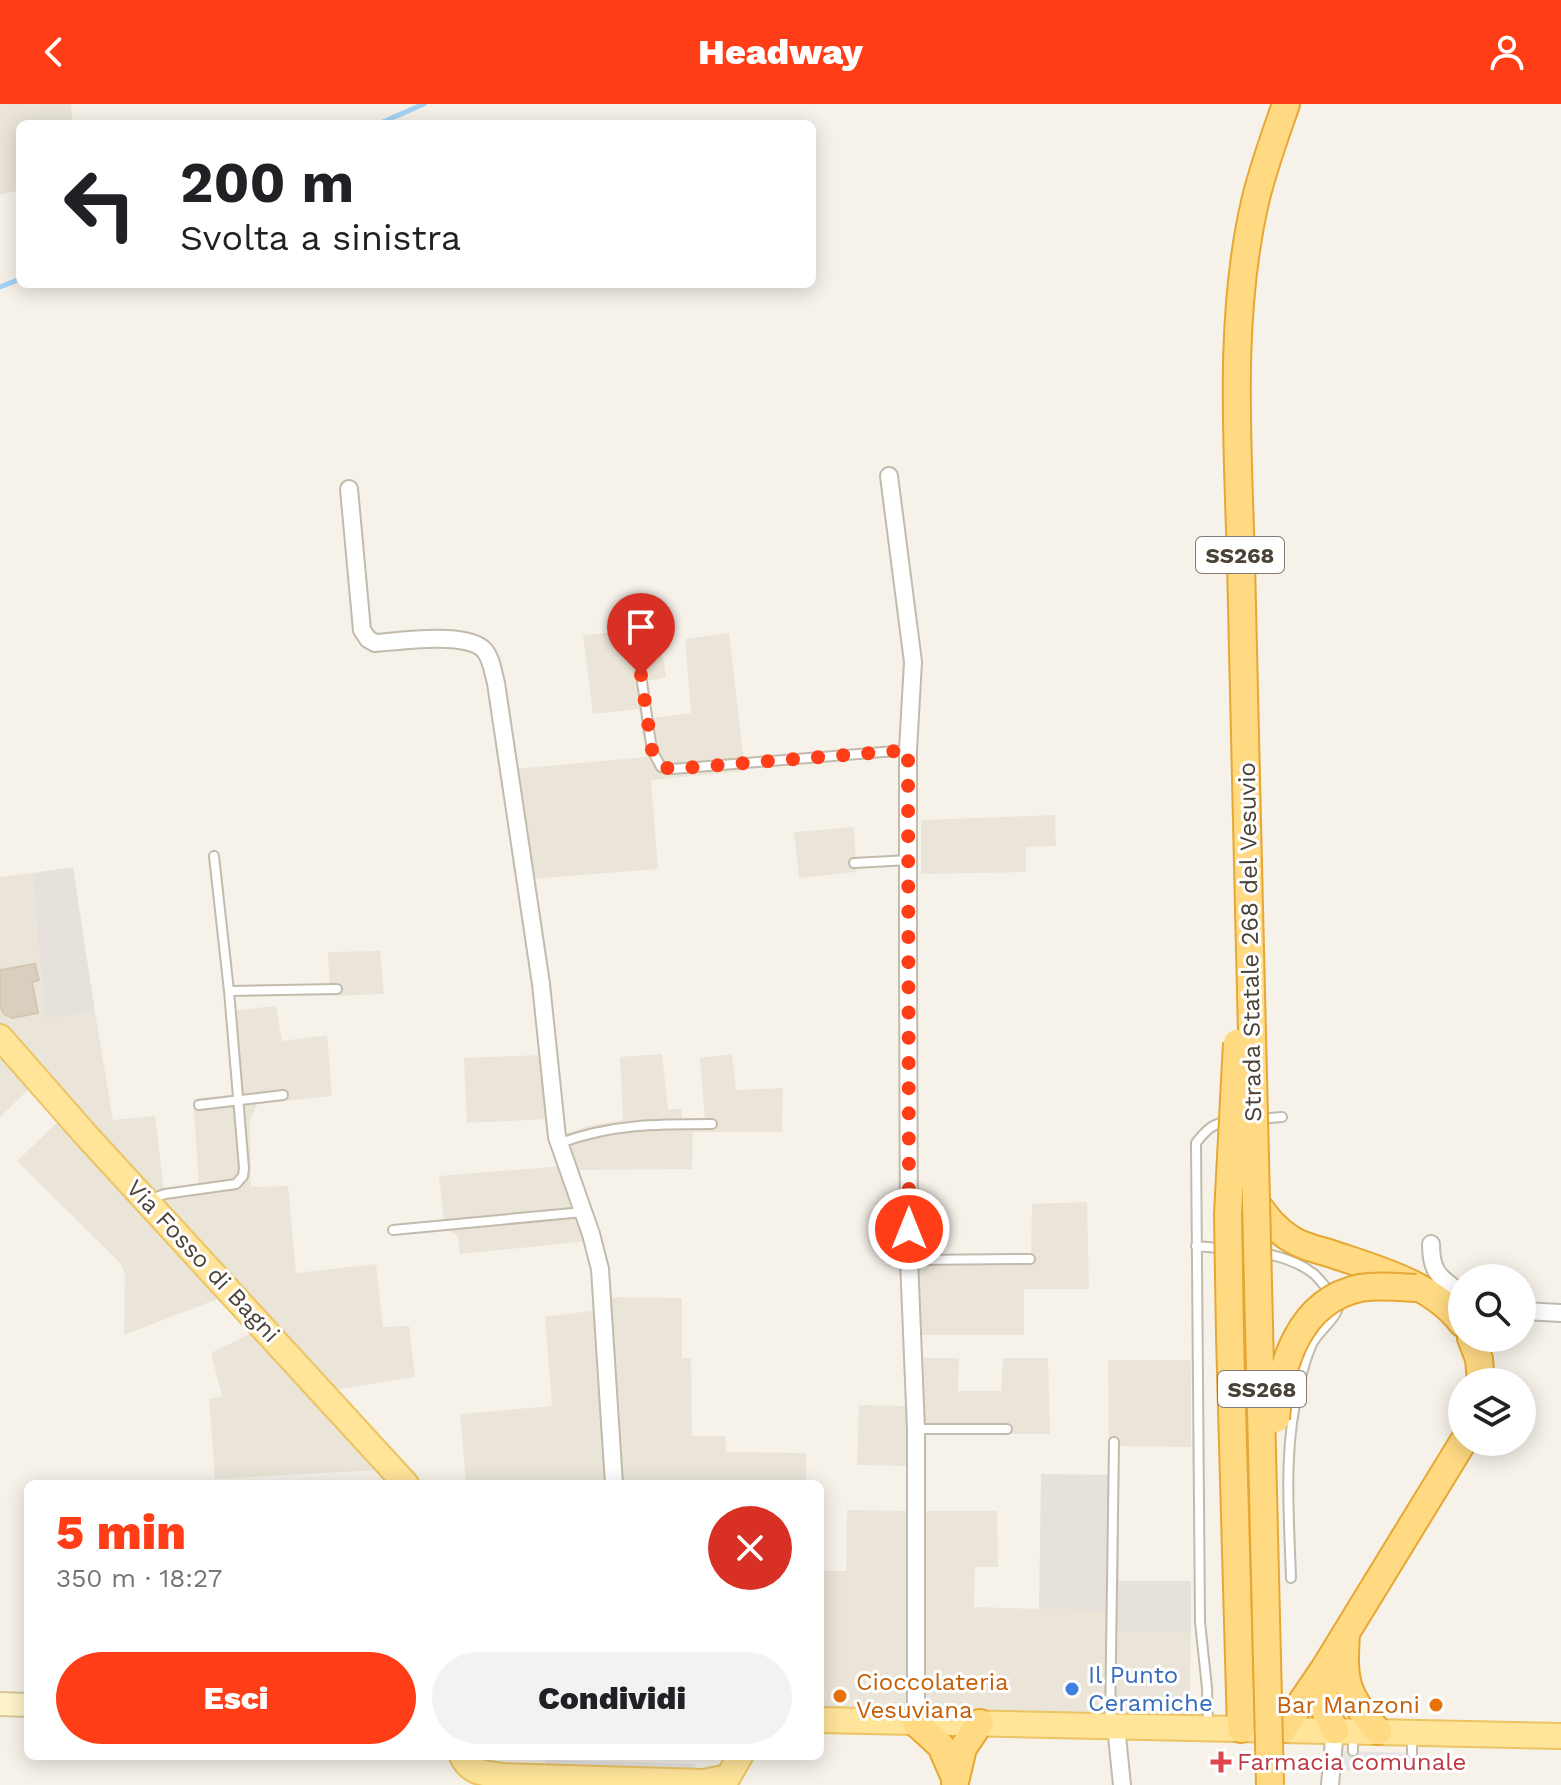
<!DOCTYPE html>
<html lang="it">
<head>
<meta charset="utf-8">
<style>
	:root { --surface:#fff; --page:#f2f2f2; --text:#202124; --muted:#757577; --accent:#ff3e18 }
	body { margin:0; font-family:"Work Sans",sans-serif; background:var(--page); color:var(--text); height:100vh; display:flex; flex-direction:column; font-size:30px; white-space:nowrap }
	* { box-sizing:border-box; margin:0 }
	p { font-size:26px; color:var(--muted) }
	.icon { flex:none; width:44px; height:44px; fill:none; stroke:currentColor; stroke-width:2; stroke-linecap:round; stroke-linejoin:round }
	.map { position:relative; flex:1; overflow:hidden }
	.drawer { position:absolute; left:24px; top:1376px; width:800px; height:280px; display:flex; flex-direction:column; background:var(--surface); border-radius:12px; box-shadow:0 4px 20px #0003 }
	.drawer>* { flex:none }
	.hud { position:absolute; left:16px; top:16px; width:800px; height:168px; border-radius:12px; box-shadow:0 4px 20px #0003; background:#fff; color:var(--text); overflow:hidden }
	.buttons { position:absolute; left:1448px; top:1160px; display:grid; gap:16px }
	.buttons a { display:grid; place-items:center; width:88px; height:88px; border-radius:50%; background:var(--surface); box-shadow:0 4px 20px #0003; font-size:40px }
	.pin { position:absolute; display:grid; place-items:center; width:68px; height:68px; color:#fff; margin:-82px -34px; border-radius:50% 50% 50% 0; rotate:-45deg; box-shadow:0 0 8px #0007 }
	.pin .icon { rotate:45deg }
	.me { position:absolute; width:88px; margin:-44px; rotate:0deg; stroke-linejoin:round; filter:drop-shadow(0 0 6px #0008) }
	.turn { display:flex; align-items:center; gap:28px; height:168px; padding:0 32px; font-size:36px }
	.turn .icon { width:104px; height:104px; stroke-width:2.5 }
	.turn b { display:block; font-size:56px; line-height:68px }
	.round { display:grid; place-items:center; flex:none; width:84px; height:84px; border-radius:42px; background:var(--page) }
	.head { display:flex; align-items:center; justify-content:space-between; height:136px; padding:0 32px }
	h1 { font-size:48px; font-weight:800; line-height:60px; color:var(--accent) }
	.cta { display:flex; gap:16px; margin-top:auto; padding:16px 32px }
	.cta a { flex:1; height:92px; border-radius:48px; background:var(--accent); color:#fff; font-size:32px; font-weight:800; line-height:92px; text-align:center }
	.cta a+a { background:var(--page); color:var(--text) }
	header { display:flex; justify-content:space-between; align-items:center; height:104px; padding:0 32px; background:var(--accent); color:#fff; font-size:36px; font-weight:800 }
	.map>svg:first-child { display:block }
	.residential { fill:#eae5d8 }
	.industrial { fill:#e6e1db }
	.parking { fill:#e7e5e2 }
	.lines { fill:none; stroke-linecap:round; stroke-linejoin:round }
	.stream { stroke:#a4d3f5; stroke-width:5 }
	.building { fill:#d8cfbf; stroke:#d4c7b1; stroke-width:2 }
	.service-casing { stroke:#c2bbac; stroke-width:12 }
	.minor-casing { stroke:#c2bbac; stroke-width:20 }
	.secondary-casing { stroke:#d8c798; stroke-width:26 }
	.primary-casing { stroke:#ebc463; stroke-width:28 }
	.trunk-casing { stroke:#e7a733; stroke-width:30 }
	.service { stroke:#fff; stroke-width:8 }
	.minor { stroke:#fff; stroke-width:16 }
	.secondary { stroke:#fff3cb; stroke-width:22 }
	.primary { stroke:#ffe49a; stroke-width:24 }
	.trunk { stroke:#ffda83; stroke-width:26 }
	.trunk-bridge-casing { stroke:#e7a733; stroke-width:30; stroke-linecap:butt }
	.trunk-bridge { stroke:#ffda83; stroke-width:26 }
	.route { stroke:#ff3e18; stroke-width:14; stroke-dasharray:0 25.2 }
	.shop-dot { fill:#3f7fe0; stroke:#fff; stroke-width:3 }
	.food-dot { fill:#e8710a; stroke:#fff; stroke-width:3 }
	.health-dot { fill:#e0444e; stroke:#fff; stroke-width:3 }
	.labels { text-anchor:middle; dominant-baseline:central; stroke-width:6; stroke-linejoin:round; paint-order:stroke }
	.shield { fill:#fff; stroke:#817b73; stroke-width:2 }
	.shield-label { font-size:22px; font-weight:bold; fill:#4b4337 }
	.street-label { font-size:24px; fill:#4b4337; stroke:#fff }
	.shop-label { font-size:24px; fill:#366cbe; stroke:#fff; text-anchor:start }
	.food-label { font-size:24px; fill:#c56008; stroke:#fff; text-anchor:start }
	.health-label { font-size:24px; fill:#be3a42; stroke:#fff; text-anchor:start }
</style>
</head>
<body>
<header><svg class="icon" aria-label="back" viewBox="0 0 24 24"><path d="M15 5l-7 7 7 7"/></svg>Headway<svg class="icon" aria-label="person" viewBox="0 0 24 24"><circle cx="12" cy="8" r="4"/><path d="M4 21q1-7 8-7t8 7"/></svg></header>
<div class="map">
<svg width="1561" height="1681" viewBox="0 0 1561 1681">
	<rect width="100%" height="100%" fill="#f6f2ea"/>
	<!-- residential -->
	<path class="residential" d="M0 0H71L73 20H20V86L0 91Z
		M656 509 666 573 647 577 653 614 691 609 685 535 729 529 745 667 651 676 658 765 530 775 514 665 646 653 639 605 593 610 583 531 630 527 629 513Z
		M1055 711 1056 742 1026 743V768L921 770V716Z
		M854 723 856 768 799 774 794 728Z
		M32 769 45 915 95 908 113 1016 155 1012 164 1086 199 1082 193 995 236 990 229 907 276 902 282 937 327 931 332 992 257 1000 250 1017 251 1083 288 1082 296 1169 376 1160 383 1223 409 1222 415 1273 327 1287 0 924V773Z
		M380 847 384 890 330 892 328 848Z
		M0 940 228 1191 124 1231 125 1170 121 1160 17 1057 62 1014 33 981 0 1013Z
		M662 950 668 1005H681L682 1017 705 1016 700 954 732 950 736 986 783 984 782 1028H693L692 1065 572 1066 559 1032 588 1022 623 1016 620 953Z
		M543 951 550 1015 467 1019 464 954Z
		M562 1062 589 1137 460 1150 458 1132 445 1125 439 1072Z
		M1087 1098 1089 1185H1024V1231H920L919 1152 1031 1151 1032 1100Z
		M605 1193 682 1194V1254H691L692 1332H725L726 1348 806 1349V1380H618Z
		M598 1206 610 1380H466L460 1310 552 1302 545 1213Z
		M260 1225 380 1366 215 1375 209 1295 222 1292 211 1249Z
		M920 1254H959L958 1287H1001L1003 1254H1048L1050 1330H920Z
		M1108 1256H1191V1343L1109 1342Z
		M859 1301 911 1302 912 1362 857 1361Z
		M847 1406 912 1407 913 1615 820 1612V1467H846Z
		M920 1407H997L998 1463H975L974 1503 1108 1507 1107 1527H1191L1189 1619 922 1612Z"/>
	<!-- industrial -->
	<path class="industrial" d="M73 763 95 908 45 915 32 769Z
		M1041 1370 1118 1371 1119 1477H1191V1527H1107V1507L1039 1505Z"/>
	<!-- parking -->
	<path class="parking" d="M1337 1647 1418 1649 1417 1668 1337 1666Z
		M546 1656 696 1660 693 1669 542 1665Z"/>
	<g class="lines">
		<!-- stream -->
		<path class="stream" d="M378 20 424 0
			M0 183 20 175"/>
	</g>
	<!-- building -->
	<path class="building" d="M35 860 39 876 32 878 38 909 12 914 4 910 0 903V866Z"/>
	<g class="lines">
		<!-- service casing -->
		<g class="service-casing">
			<path id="service" d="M641 571 652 646 661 663 672 665 908 646
				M854 759 909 756
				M229 887 337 885
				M199 1001 283 991
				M1259 1015 1282 1013
				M560 1039C612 1020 657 1020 712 1020
				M151 1095 165 1090 236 1080 243 1072 244 1064 229 887 214 752
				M393 1126 583 1108
				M1196 1142C1233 1146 1283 1145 1314 1170 1323 1178 1331 1191 1339 1200 1337 1215 1319 1226 1312 1240 1306 1253 1302 1269 1299 1282 1283 1344 1289 1411 1291 1474
				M909 1156 1030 1155
				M916 1325H1007
				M1110 1621 1114 1338
				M1208 1623 1207 1584 1200 1518 1196 1039C1206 1026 1213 1019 1229 1017
				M1353 1631V1647
				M1412 1633V1649"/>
		</g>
		<!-- minor casing -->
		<g class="minor-casing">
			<path id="minor" d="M889 372 913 558 908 646V853L909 1156 916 1325V1619
				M349 385 362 526 368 535 375 539C400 537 462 528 482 544 491 551 493 568 496 579L541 880 557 1033 591 1130 600 1165 614 1380
				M1431 1140C1431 1170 1440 1173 1462 1190
				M1522 1207 1561 1209
				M1116 1622 1122 1681
				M1330 1681 1335 1626"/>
		</g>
		<!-- secondary casing -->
		<g class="secondary-casing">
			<path id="secondary" d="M0 1600 28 1601"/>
		</g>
		<!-- primary casing -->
		<g class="primary-casing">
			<path id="primary" d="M0 933 85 1030 406 1380
				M820 1616 1561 1632
				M462 1652C470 1670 485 1669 503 1672L704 1678 728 1673 740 1652"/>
		</g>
		<!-- trunk casing -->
		<g class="trunk-casing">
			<path id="trunk" d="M1249 804C1246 689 1243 574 1241 459 1238 341 1228 215 1255 98 1263 64 1275 32 1286 0
				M1257 1100C1267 1114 1276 1126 1291 1135 1303 1143 1319 1146 1332 1150 1376 1165 1433 1180 1462 1219
				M1230 1233 1241 1625
				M1471 1234 1479 1255 1481 1278
				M1346 1529C1343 1579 1345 1589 1378 1627
				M1324 1565 1323 1603 1335 1626
				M916 1619 941 1642 955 1674
				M1283 1625 1324 1565 1463 1338
				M955 1678 963 1644 980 1619"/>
		</g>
		<!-- service -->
		<use href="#service" class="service"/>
		<!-- minor -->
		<use href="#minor" class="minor"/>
		<!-- secondary -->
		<use href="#secondary" class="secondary"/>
		<!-- primary -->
		<use href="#primary" class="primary"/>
		<!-- trunk -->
		<use href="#trunk" class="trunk"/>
		<!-- trunk-bridge casing -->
		<g class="trunk-bridge-casing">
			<path id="trunk-bridge" d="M1249 804 1270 1681
				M1230 1233 1228 1110 1237 939
				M1276 1315C1280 1260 1299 1197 1360 1184 1378 1181 1397 1183 1416 1184"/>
		</g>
		<!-- trunk-bridge -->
		<use href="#trunk-bridge" class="trunk-bridge"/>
	</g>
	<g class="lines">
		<!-- route -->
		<path class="route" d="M641 571 652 646C656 658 659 663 672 665L908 646 909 1125"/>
	</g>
	<!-- markers -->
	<circle class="shop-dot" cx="1072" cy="1585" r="8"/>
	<g class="food-dot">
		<circle cx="840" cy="1592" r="8"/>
		<circle cx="1436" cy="1601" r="8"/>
	</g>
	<path class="health-dot" d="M1217 1646h8v8h8v8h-8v8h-8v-8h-8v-8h8z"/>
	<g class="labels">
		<!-- shield labels -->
		<g class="shield">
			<rect x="1196" y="433" width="88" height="36" rx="6"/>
			<rect x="1218" y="1267" width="88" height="36" rx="6"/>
		</g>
		<g class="shield-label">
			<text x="1240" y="451">SS268</text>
			<text x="1262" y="1285">SS268</text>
		</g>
		<!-- street labels -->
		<g class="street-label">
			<text transform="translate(1250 838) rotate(-91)">Strada Statale 268 del Vesuvio</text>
			<text transform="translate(203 1157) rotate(47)">Via Fosso di Bagni</text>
		</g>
		<!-- shop labels -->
		<g class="shop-label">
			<text x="1088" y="1571">Il Punto<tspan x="1088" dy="28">Ceramiche</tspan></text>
		</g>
		<!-- food labels -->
		<g class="food-label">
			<text x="856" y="1578">Cioccolateria<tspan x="856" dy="28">Vesuviana</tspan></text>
			<text x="1420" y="1601" text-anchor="end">Bar Manzoni</text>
		</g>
		<!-- health labels -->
		<g class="health-label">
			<text x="1237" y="1658">Farmacia comunale</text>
		</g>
	</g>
</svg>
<div class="buttons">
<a><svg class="icon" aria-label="search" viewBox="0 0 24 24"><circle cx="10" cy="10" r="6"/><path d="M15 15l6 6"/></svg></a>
<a><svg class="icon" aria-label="layers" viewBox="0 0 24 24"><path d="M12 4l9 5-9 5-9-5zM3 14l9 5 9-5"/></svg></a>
</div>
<div class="pin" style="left:641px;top:571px;background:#d93025"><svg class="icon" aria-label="arrive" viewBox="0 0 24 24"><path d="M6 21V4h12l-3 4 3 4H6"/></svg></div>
<svg class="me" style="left:909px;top:1125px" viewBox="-20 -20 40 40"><circle r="17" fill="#ff3e18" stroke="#fff" stroke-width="3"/><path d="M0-11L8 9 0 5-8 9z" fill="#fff"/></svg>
<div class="hud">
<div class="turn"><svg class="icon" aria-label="left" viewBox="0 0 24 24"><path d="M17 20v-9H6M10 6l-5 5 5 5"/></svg><div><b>200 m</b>Svolta a sinistra</div></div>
</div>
<section class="drawer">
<div class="head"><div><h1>5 min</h1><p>350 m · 18:27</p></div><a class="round" style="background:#d93025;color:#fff"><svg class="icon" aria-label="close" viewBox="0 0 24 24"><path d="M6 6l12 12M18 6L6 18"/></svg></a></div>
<div class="cta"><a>Esci</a><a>Condividi</a></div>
</section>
</div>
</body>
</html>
